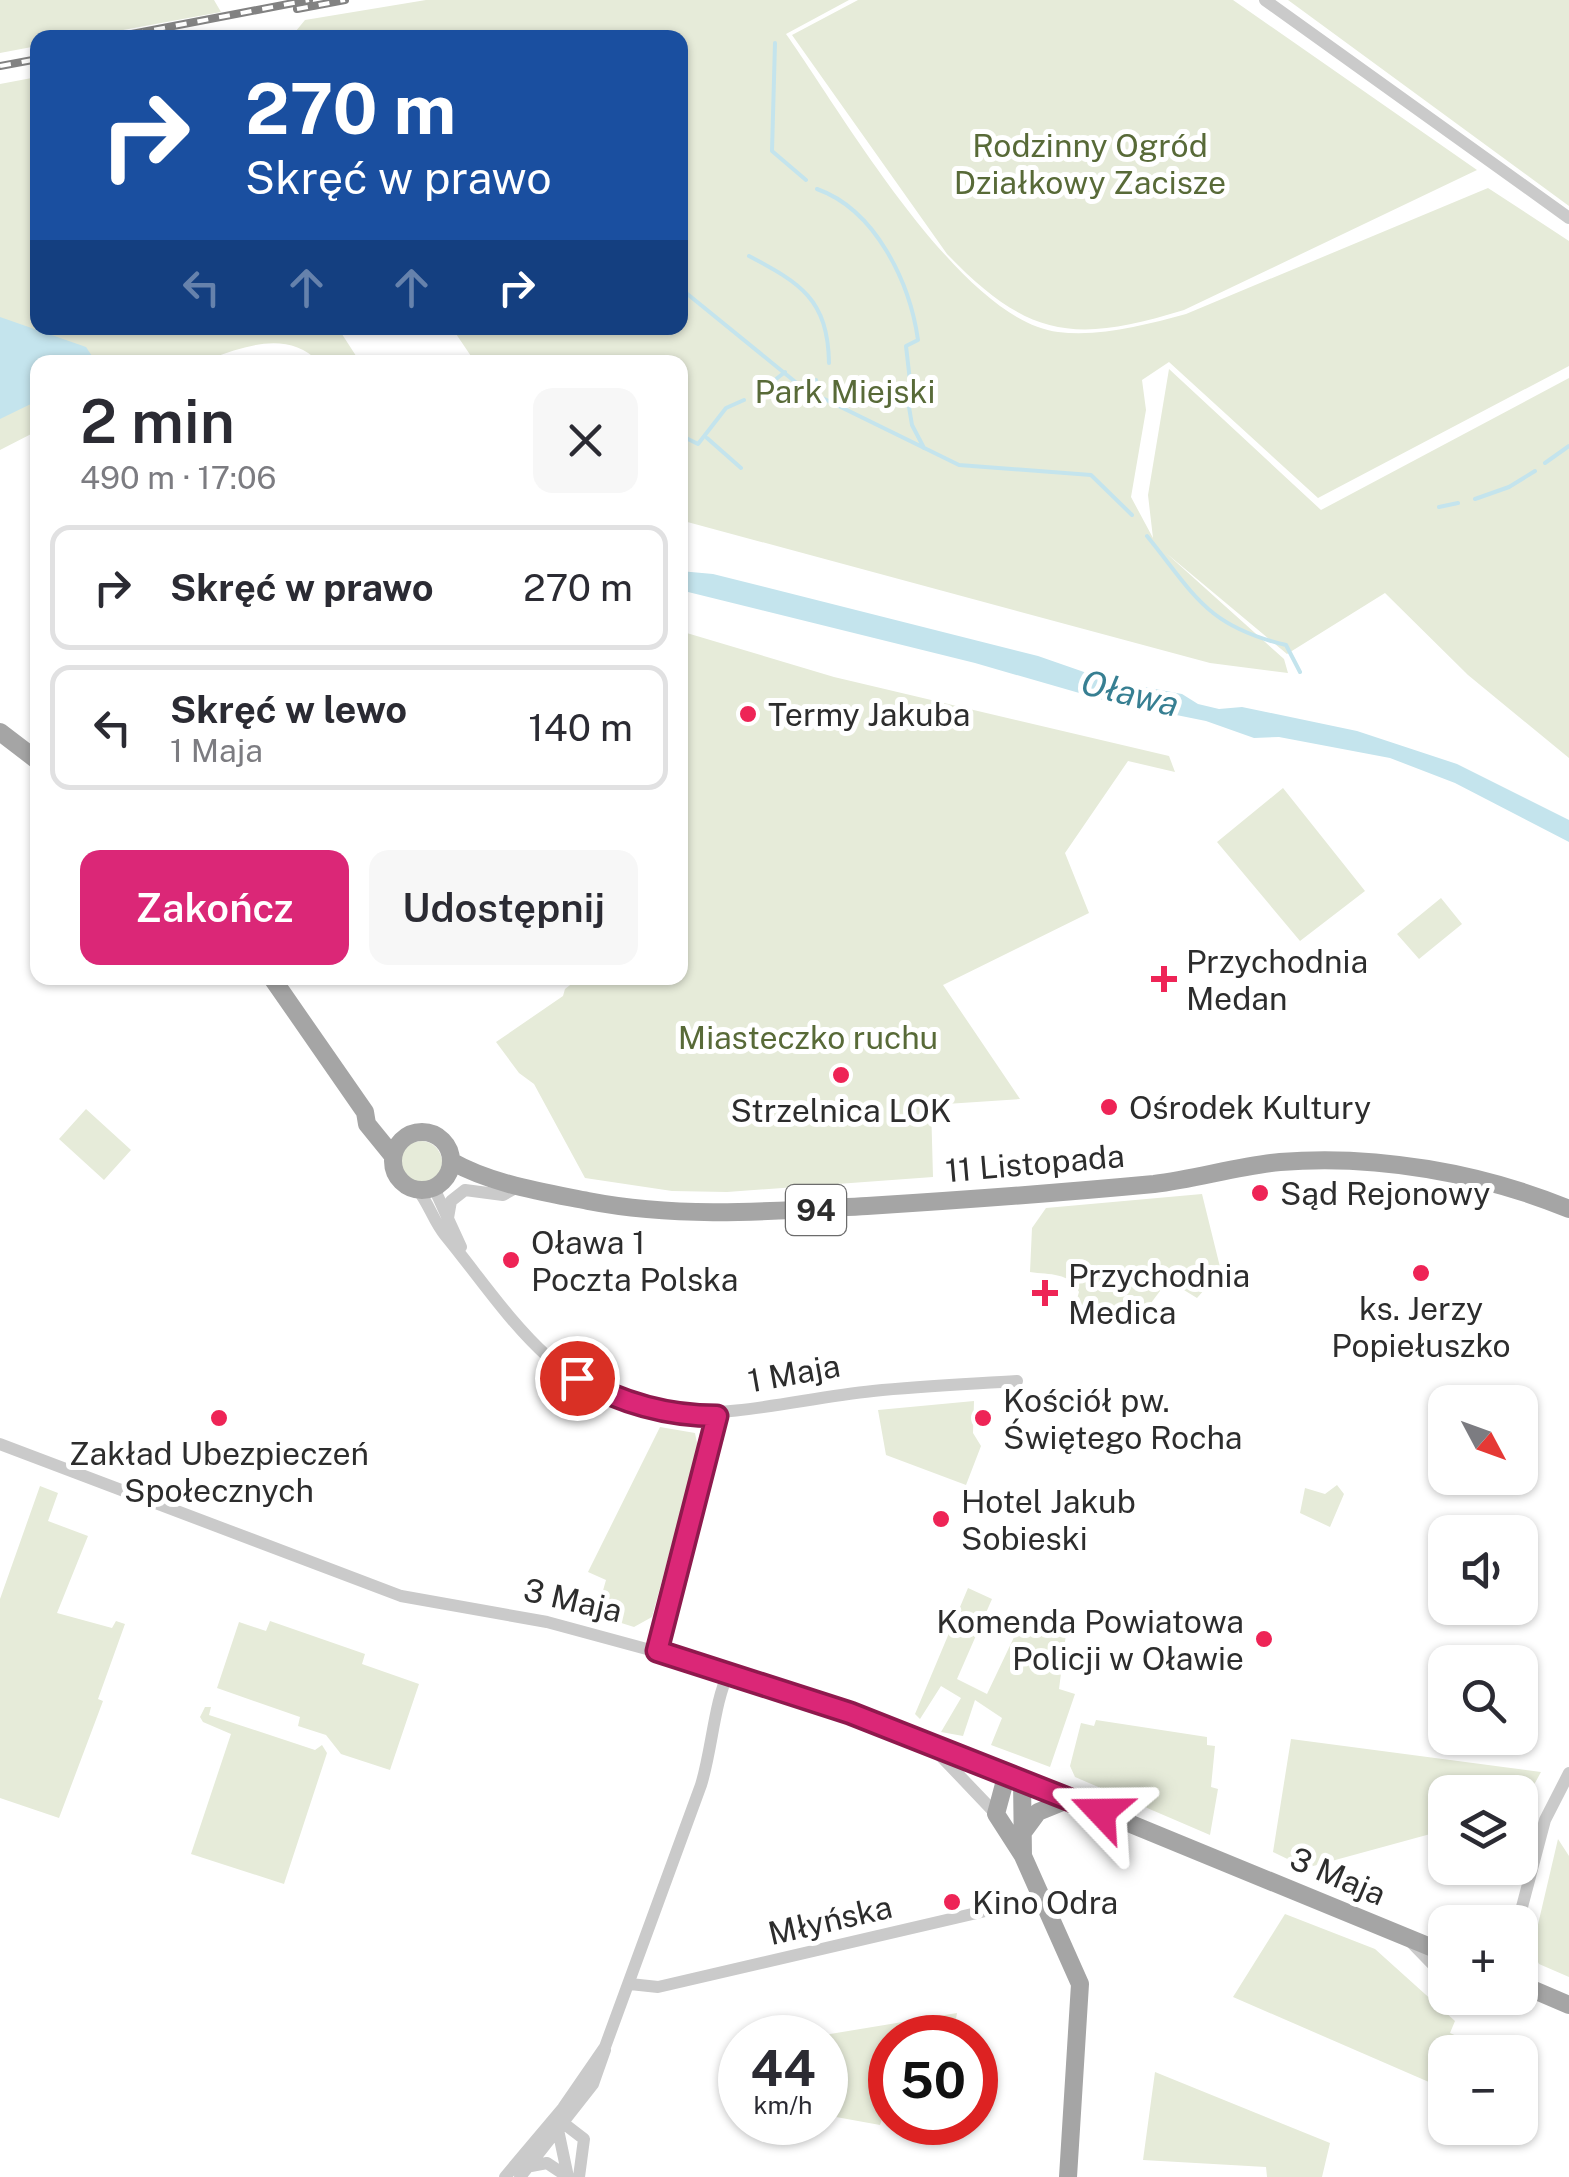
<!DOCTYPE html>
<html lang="pl">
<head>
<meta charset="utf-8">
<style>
	:root { --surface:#fff; --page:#f7f7f7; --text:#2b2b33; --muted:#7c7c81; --line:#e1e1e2; --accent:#db2777 }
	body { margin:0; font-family:"Public Sans",sans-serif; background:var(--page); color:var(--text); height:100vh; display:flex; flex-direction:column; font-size:38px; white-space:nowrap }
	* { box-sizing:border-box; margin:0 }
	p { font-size:32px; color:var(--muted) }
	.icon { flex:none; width:55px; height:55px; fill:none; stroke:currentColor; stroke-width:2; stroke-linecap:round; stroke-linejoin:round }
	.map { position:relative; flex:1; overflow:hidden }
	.sheet { position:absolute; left:30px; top:355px; width:658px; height:630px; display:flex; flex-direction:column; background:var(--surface); border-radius:20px; box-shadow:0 2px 8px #0004 }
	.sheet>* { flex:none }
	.guide { position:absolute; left:30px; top:30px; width:658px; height:305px; border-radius:20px; box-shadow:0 2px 8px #0004; background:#1a4fa0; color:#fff; overflow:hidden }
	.needle { width:65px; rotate:131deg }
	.buttons { position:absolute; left:1428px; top:1385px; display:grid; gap:20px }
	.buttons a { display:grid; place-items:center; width:110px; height:110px; border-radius:20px; background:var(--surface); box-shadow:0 2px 8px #0004; font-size:50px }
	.speed { position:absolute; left:718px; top:2015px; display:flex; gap:20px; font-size:50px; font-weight:700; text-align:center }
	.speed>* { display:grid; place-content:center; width:130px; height:130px; border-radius:50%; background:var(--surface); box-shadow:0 2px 8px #0004; line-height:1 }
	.speed small { font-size:25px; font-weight:400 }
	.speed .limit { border:15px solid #d22; background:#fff; color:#111 }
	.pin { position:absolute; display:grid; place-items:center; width:85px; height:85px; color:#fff; margin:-42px; border:5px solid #fff; border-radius:50%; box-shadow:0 2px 10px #0007 }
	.me { position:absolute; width:110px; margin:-55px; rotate:293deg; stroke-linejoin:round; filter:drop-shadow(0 0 8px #0008) }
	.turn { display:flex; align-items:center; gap:35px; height:210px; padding:0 50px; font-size:45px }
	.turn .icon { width:130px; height:130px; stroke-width:2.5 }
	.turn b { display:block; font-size:70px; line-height:85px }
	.lanes { display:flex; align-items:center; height:95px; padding:0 50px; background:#0003; justify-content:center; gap:50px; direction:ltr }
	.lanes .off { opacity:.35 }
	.round { display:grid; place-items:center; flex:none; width:105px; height:105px; border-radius:20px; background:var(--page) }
	.headline { display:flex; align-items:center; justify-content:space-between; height:170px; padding:0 50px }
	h1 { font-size:60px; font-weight:600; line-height:75px }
	.primary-button { display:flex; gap:20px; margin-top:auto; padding:20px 50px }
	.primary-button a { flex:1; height:115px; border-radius:20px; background:var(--accent); color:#fff; font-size:40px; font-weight:600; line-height:115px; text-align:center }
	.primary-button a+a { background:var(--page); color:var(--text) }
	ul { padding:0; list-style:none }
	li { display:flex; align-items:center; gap:30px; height:125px; margin:0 20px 15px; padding:0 30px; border:5px solid var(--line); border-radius:20px }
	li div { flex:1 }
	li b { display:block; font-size:38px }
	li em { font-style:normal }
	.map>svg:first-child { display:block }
	.green { fill:#e6ebd9 }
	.water { fill:#c4e4ed }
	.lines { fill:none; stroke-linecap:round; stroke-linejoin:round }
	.stream { stroke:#c4e4ed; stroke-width:4 }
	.minor { stroke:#cacaca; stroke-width:12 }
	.major { stroke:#a5a5a5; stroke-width:18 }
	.rail-casing { stroke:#828282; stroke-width:8 }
	.rail { stroke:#fff; stroke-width:4; stroke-dasharray:11; stroke-linecap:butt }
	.route-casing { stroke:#8e194d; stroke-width:25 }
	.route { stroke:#db2777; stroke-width:18 }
	.poi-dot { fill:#ee2456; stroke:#fff; stroke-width:4 }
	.labels { text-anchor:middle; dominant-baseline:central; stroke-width:10; stroke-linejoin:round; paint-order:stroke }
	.shield { fill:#fff; stroke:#6c6c6c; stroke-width:2.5 }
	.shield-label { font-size:30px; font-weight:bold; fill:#2d2d2d }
	.park-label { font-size:32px; fill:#586a38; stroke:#fff }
	.poi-label { font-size:32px; fill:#2d2d2d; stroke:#fff; text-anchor:start }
	.street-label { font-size:32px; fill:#2d2d2d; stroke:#fff }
	.water-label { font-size:35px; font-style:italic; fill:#377f92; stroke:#fff }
</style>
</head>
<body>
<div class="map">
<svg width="1569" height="2177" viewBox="0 0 1569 2177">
	<rect width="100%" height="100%" fill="#fff"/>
	<!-- green -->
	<path class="green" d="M0 0H214L221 12 85 37 38 38 37 46 0 53Z
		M426 0H849L786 34C842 113 961 321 1058 332 1101 337 1145 325 1186 314L1488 188 1569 241V366L1318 498 1169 362 1142 380 1146 410 1131 497 1153 538 1148 495 1169 369 1321 510 1569 378V758L1468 675 1385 593 1287 654 1166 553 1284 659 1288 673 1210 663 680 520V362H475L452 328H680V38L291 37 305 20Z
		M858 0H1233L1477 170 1184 310C1074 344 1028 338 947 254L792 35Z
		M1288 0H1569V206Z
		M37 77 38 328H338L360 362H319C289 331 248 345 212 358L211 362H38L37 431 0 450V84Z
		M680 631 834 677 1169 756 1175 772 1128 761 1065 853 1089 913 943 985 1020 1099 931 1105 933 1177 727 1192 672 1191 585 1178 534 1084 519 1073 496 1042 563 996 565 989 579 978H680Z
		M1283 788 1365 891 1300 941 1217 842Z
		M1441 898 1462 924 1419 959 1397 934Z
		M86 1109 131 1150 104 1180 59 1139Z
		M400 1162a21 21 0 1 1 42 0a21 21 0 1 1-42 0Z
		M1202 1194 1221 1271 1197 1298 1174 1284 1163 1287 1133 1327 1072 1316 1079 1292C1070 1272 1050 1275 1030 1272L1032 1228 1046 1208Z
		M974 1401 973 1433 981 1446 966 1485 886 1455 878 1410Z
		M660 1427 695 1433 698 1448 652 1617 634 1627 596 1615 606 1580 588 1572Z
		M1337 1485 1344 1494 1330 1527 1300 1513 1305 1488 1325 1494Z
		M40 1486 58 1493 48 1521 88 1536 57 1613 112 1628 116 1621 125 1624 98 1699 103 1701 59 1818 0 1798V1599Z
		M968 1588 992 1599 957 1679 987 1694 1024 1616 1055 1634H1066L1059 1689 1075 1694 1050 1767 991 1745 1002 1718 975 1700 963 1736 941 1732 961 1698 941 1686 920 1719 915 1714Z
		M270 1621 365 1654 362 1664 419 1684 390 1770 341 1754 326 1735 298 1726 300 1717 217 1688 239 1622 266 1631Z
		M205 1707H211L209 1715 315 1750 322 1745 327 1753 284 1884 191 1854 231 1734 203 1722 200 1717Z
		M1096 1720 1207 1737V1745L1215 1746 1211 1787 1218 1789 1210 1835 1075 1777 1070 1766 1081 1723 1094 1726Z
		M1291 1739 1541 1772 1524 1803 1520 1804V1792H1445V1830L1306 1868 1273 1852Z
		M1558 1839 1569 1856V1977L1539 1964 1532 1950Z
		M1285 1914 1375 1949 1455 2021 1450 2033 1470 2042 1466 2052H1445V2089L1233 1997Z
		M957 2013 953 2037 890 2038V2096L880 2125 825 2115V2038L812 2037Z
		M1155 2072 1330 2143 1322 2177H1267L1266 2167 1143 2160Z"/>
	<!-- water -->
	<path class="water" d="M0 317 86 347 96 362H38L37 401 0 419Z
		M680 571 713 574 1038 656 1107 680 1182 694 1198 704 1219 709 1242 707 1357 731 1457 764 1569 820V842L1455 783 1390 758 1279 737 1254 738 1206 721 1107 701 975 663 680 590Z"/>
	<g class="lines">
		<!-- stream -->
		<path class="stream" d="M775 43 772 151 806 180
			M817 189C876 210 910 283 918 340L906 346 910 381
			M749 256C800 283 828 299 829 363
			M680 288 804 389 959 465 1091 475 1132 515
			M766 387 785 372
			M816 395V380
			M908 401 912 425 924 448
			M680 435 698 444 726 408 744 400
			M707 438 741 468
			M1545 463 1569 446
			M1475 499 1509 487 1535 471
			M1439 507 1458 503
			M1147 536C1195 595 1206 626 1286 645L1300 672"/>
		<!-- minor -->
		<path class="minor" d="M1265 0 1569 218
			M434 1188 461 1247
			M418 1190C429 1204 434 1222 445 1235 478 1275 509 1322 548 1357 649 1448 756 1403 873 1391 921 1386 970 1384 1017 1381
			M448 1218 451 1201 465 1190 503 1195 519 1186
			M0 1444 401 1596 547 1622 702 1664 851 1713 1007 1773
			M657 1651 717 1415
			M936 1751 996 1814
			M1518 1922 1545 1820 1569 1773
			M1409 1940 1445 1977
			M630 1984 658 1987 1041 1898
			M1498 1998H1507
			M558 2119 584 2139 579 2177
			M557 2125 568 2177
			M531 2166 547 2163 568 2177
			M505 2177 563 2108 605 2047 701 1785C712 1750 714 1702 729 1672
			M520 2177 593 2084 605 2050"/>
		<!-- major -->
		<path class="major" d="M0 732 38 761
			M272 978 365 1112 367 1124 393 1156
			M393 1161a29 29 0 1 1 58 0a29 29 0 1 1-58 0Z
			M451 1161C491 1184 543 1192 588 1201 681 1219 774 1211 867 1206 963 1200 1058 1193 1154 1184 1196 1179 1238 1166 1280 1162 1375 1154 1482 1173 1569 1209
			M1022 1780 1023 1856
			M1024 1831 1038 1812 1070 1799
			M1520 1984 1569 2005
			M1068 2177 1080 1984 1023 1856 996 1814 1007 1773 1445 1953"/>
		<!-- rail casing -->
		<g class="rail-casing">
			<path id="rail" d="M297 9 345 0
				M111 38 309 0
				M0 66 38 59"/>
		</g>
		<!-- rail -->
		<use href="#rail" class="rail"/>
	</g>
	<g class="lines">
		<!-- route casing -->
		<g class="route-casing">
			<path id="route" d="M577 1378C621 1403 667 1416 717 1416L657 1651 850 1713 1101 1812"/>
		</g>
		<!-- route -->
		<use href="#route" class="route"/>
	</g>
	<!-- markers -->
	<g class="poi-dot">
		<circle cx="748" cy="714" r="10"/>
		<path d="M1159 964h10v10h10v10h-10v10h-10v-10h-10v-10h10z"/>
		<circle cx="841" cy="1075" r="10"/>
		<circle cx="1109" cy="1107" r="10"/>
		<circle cx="1260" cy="1193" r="10"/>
		<circle cx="511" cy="1260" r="10"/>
		<circle cx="1421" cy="1273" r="10"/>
		<path d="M1040 1278h10v10h10v10h-10v10h-10v-10h-10v-10h10z"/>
		<circle cx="219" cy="1418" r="10"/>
		<circle cx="983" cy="1418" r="10"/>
		<circle cx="941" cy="1519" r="10"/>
		<circle cx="1264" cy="1639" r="10"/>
		<circle cx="952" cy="1902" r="10"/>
	</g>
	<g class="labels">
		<!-- shield labels -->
		<rect class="shield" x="786" y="1185" width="60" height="50" rx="8"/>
		<g class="shield-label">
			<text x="816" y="1210">94</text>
		</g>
		<!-- park labels -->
		<g class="park-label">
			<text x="1090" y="145">Rodzinny Ogród<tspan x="1090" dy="37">Działkowy Zacisze</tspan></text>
			<text x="845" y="391">Park Miejski</text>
			<text x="808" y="1037">Miasteczko ruchu</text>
		</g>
		<!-- poi labels -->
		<g class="poi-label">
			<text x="768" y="714">Termy Jakuba</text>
			<text x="1186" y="961">Przychodnia<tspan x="1186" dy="37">Medan</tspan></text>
			<text x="1129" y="1107">Ośrodek Kultury</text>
			<text x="841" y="1110" text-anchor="middle">Strzelnica LOK</text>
			<text x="1280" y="1193">Sąd Rejonowy</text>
			<text x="531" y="1242">Oława 1<tspan x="531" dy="37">Poczta Polska</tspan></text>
			<text x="1068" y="1275">Przychodnia<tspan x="1068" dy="37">Medica</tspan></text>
			<text x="1421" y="1308" text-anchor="middle">ks. Jerzy<tspan x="1421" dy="37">Popiełuszko</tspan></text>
			<text x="1003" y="1400">Kościół pw.<tspan x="1003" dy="37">Świętego Rocha</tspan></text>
			<text x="219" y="1453" text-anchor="middle">Zakład Ubezpieczeń<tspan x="219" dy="37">Społecznych</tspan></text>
			<text x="961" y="1501">Hotel Jakub<tspan x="961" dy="37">Sobieski</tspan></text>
			<text x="1244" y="1621" text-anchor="end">Komenda Powiatowa<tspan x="1244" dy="37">Policji w Oławie</tspan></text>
			<text x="972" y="1902">Kino Odra</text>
		</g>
		<!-- street labels -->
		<g class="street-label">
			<text transform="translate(1035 1163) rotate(-5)">11 Listopada</text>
			<text transform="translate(794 1373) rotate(-10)">1 Maja</text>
			<text transform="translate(573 1600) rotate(13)">3 Maja</text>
			<text transform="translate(1338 1876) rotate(23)">3 Maja</text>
			<text transform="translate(830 1920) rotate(-13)">Młyńska</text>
		</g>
		<!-- water labels -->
		<g class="water-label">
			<text transform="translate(1130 693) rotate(14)">Oława</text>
		</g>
	</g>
</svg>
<div class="buttons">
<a><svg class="needle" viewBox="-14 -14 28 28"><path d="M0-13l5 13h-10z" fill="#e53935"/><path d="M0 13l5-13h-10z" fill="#7c7c81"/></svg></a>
<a><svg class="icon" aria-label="sound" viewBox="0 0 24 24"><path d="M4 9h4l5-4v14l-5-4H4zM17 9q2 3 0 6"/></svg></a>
<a><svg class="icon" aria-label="search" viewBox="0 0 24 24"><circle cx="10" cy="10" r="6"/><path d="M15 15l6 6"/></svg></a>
<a><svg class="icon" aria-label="layers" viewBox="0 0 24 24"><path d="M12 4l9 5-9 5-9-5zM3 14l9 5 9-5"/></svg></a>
<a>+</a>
<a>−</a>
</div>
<div class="speed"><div>44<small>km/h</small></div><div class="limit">50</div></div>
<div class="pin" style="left:577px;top:1378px;background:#d93025"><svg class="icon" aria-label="arrive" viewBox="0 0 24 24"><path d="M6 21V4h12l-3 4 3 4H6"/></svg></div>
<svg class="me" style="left:1101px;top:1812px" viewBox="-20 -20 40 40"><path d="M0-17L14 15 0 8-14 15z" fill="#db2777" stroke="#fff" stroke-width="4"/></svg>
<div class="guide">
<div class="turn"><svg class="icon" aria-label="right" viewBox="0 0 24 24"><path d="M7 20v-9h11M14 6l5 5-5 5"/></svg><div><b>270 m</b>Skręć w prawo</div></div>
<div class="lanes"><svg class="icon off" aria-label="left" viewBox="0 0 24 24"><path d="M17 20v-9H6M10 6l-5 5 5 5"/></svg><svg class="icon off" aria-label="ahead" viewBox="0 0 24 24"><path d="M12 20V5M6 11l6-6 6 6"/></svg><svg class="icon off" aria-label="ahead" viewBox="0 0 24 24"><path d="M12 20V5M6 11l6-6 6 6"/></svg><svg class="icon" aria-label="right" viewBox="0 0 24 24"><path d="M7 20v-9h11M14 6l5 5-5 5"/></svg></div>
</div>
<section class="sheet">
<div class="headline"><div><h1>2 min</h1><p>490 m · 17:06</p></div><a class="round"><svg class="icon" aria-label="close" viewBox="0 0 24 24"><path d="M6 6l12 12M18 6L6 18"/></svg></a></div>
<ul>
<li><svg class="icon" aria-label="right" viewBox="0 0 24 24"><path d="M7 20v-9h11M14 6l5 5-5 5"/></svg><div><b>Skręć w prawo</b></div><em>270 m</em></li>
<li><svg class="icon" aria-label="left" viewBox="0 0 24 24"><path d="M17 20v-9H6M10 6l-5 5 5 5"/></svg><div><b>Skręć w lewo</b><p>1 Maja</p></div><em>140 m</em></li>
</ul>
<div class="primary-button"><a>Zakończ</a><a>Udostępnij</a></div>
</section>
</div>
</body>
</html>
